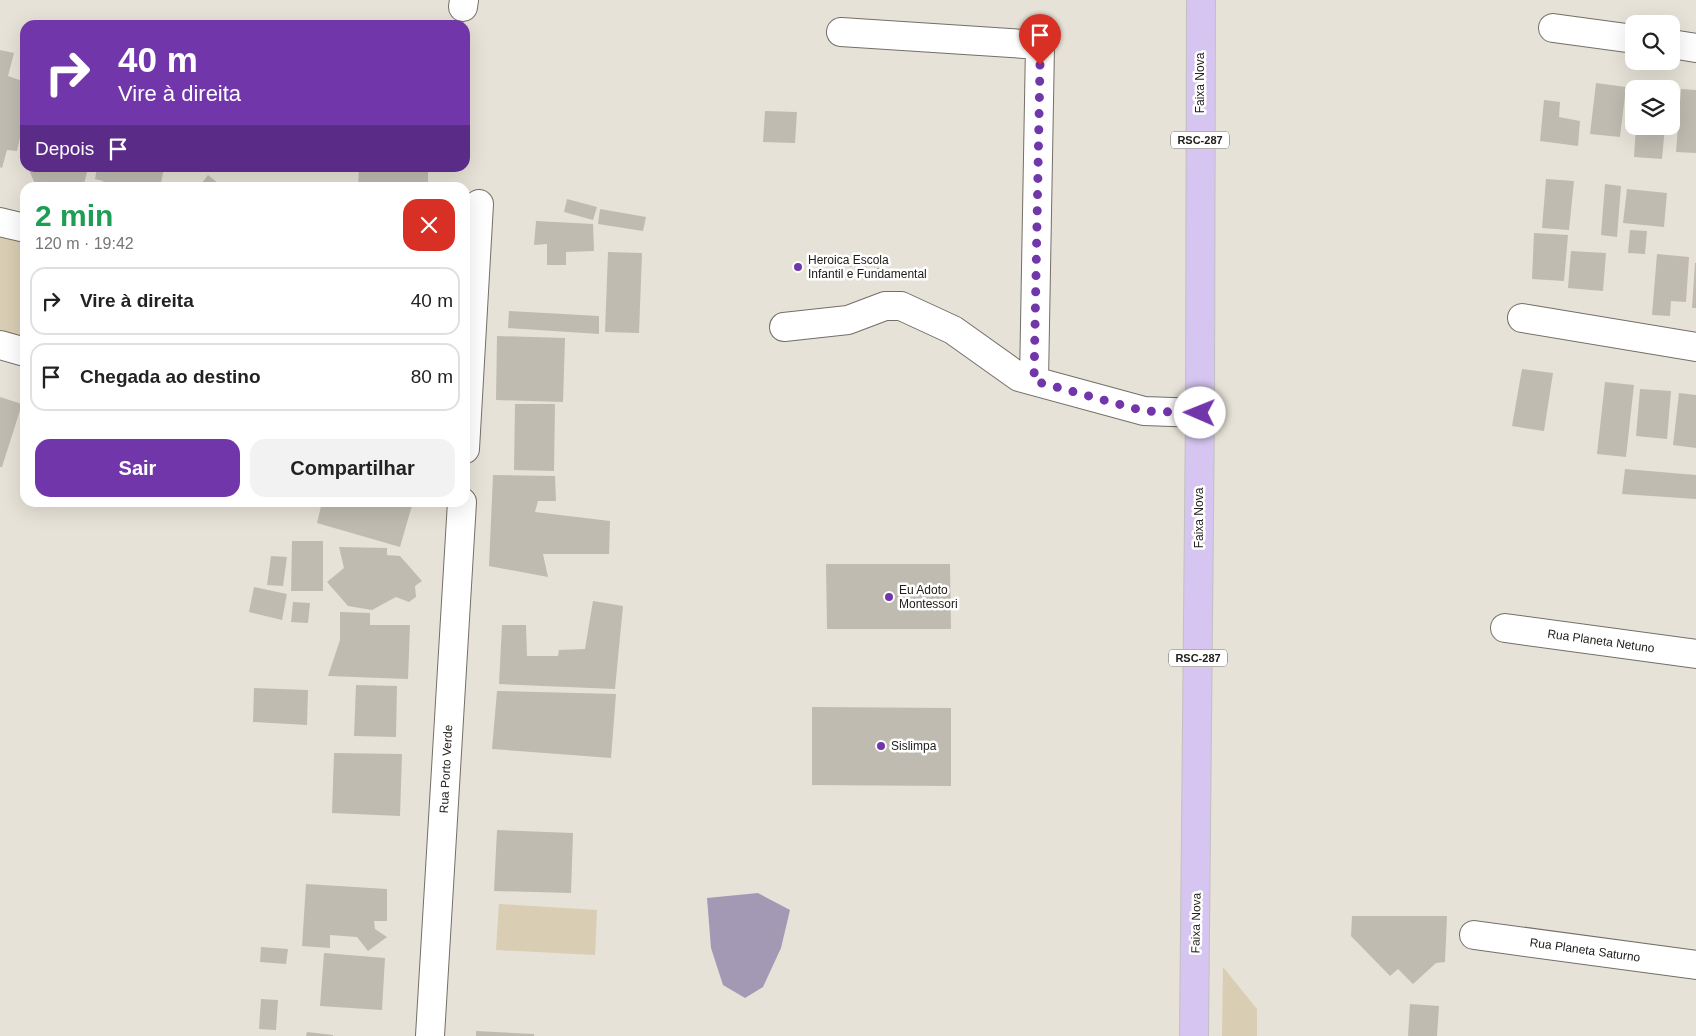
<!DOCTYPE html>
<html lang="pt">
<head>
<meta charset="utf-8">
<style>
	:root { --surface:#fff; --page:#f2f2f2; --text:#222; --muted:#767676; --line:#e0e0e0; --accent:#7236ab }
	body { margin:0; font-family:Helvetica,sans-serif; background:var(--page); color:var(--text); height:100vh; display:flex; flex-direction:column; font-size:19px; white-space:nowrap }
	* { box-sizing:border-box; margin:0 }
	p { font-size:16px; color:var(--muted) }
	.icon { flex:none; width:28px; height:28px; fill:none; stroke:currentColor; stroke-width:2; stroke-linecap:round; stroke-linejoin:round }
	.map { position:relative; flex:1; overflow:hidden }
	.panel { position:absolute; left:20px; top:182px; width:450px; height:325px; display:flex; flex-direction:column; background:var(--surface); border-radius:15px; box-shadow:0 5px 20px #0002 }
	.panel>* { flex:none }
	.banner { position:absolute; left:20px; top:20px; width:450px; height:152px; border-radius:15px; box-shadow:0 5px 20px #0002; background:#7236ab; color:#fff; overflow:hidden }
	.controls { position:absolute; left:1625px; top:15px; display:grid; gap:10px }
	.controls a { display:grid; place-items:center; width:55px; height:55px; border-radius:10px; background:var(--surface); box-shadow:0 5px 20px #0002; font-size:25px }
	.pin { position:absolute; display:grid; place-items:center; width:42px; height:42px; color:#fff; margin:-51px -21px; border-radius:50% 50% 50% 0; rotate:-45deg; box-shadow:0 0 5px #0007 }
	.pin .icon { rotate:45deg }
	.me { position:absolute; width:55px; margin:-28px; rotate:271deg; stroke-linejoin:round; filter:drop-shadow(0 0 4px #0008) }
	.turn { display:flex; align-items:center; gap:18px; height:105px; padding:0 15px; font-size:22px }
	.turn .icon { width:65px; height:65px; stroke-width:2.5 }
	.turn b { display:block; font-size:35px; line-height:42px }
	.then { display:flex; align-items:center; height:48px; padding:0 15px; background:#0003; gap:10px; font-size:19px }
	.round { display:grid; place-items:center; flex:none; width:52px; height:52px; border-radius:15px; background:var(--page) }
	.summary { display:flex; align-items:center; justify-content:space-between; height:85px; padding:0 15px }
	h1 { font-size:30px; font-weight:800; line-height:38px; color:#1e9e55 }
	.primary-button { display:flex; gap:10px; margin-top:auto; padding:10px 15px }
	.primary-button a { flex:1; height:58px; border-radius:15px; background:var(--accent); color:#fff; font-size:20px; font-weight:800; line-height:58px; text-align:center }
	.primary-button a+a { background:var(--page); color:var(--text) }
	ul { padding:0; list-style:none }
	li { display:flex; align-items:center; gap:15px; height:68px; margin:0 10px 8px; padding:0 5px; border:2px solid var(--line); border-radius:15px }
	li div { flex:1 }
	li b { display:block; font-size:19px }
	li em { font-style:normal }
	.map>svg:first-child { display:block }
	.green { fill:#d9cdb3 }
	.water { fill:#a499b4 }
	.building { fill:#bfbbb1 }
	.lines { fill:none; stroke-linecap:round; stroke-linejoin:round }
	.minor-casing { stroke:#736f66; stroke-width:30 }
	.highway-casing { stroke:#c1c1bf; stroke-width:30 }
	.path { stroke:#aaa69e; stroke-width:3; stroke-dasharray:2.5 2.5; stroke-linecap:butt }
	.minor { stroke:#fff; stroke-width:28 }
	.highway { stroke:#d6c5f0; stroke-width:28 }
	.route { stroke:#7236ab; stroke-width:9; stroke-dasharray:0 16.2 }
	.poi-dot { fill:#7236ab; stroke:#fff; stroke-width:2 }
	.labels { text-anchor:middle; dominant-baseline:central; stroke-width:5; stroke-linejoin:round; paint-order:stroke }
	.shield { fill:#fff; stroke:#646360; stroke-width:1 }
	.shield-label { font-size:11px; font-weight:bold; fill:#21201c }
	.street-label { font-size:12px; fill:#21201c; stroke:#fff }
	.poi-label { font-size:12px; fill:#21201c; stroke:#fff; text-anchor:start }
</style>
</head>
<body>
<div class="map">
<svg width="1696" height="1036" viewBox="0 0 1696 1036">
	<rect width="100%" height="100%" fill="#e7e2d7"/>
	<!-- green -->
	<path class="green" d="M0 235 25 241V342L0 336Z
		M499 904 597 910 595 955 496 950Z
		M1223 967 1257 1009V1036H1222Z"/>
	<!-- water -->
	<path class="water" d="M758 893 790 910 781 948 763 987 745 998 723 985 711 948 707 898Z"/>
	<!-- building -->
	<path class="building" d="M0 50 14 53 8 76 25 82V125H23L17 151 7 150 2 168 0 167Z
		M1596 83 1626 87 1620 137 1590 134Z
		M1681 89 1696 90V153L1676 152Z
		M1544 100 1560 102 1559 117 1580 121 1578 146 1540 141Z
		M765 111 797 112 795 143 763 142Z
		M1636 126H1665L1662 159 1634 157Z
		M28 168H88L83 188H37Z
		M97 168H164L160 188H102L103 181 95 179Z
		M359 168H428V188H358Z
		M208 175 224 188H198Z
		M1546 179 1574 181 1569 230 1542 228Z
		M1605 184 1621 186 1617 237 1601 235Z
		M1627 189 1667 193 1664 227 1623 223Z
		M567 199 597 207 593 220 564 212Z
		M600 209 646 217 643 231 598 224Z
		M536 221 593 224 594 251 566 252V265H547V244L534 245Z
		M1630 230 1647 231 1645 254 1628 253Z
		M1534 233 1568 235 1564 281 1532 279Z
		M1571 251 1606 253 1603 291 1568 288Z
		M608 252 642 253 639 333 605 332Z
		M1657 254 1689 257 1686 302 1671 301 1670 316 1652 315Z
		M1695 263H1696V308H1692Z
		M509 311 599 316V334L508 328Z
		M497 336 565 338 563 402 496 400Z
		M1522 369 1553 373 1544 431 1512 426Z
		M1605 382 1634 385 1626 457 1597 454Z
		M1640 389 1671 391 1667 439 1636 436Z
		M1679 393 1696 395V448L1673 445Z
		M0 397 22 404 2 467H0Z
		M515 404H555L554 471 514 470Z
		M1625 469 1696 475V499L1622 494Z
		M493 475 555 476 556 501H538L535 512 610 521 609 554H543L548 577 489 566Z
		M322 502H413L400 547 317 523Z
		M292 541H323V591H291Z
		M339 547 387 548V555L400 556 422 581 415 586 416 597 409 602 396 597 372 610 348 606 327 582 344 568Z
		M271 556 287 557 283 586 267 585Z
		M826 564H950L951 629H827Z
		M254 587 287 594 282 620 249 612Z
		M593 601 623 606 615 689 499 684 502 625H526L527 656H558L559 650 585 649Z
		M293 602 310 603 308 623 291 622Z
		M340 612 370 613V625H410L408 679 328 676 340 640Z
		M356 685 397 686 396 737 354 736Z
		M254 688 308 690 307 725 253 722Z
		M497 691 616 694 611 758 492 749Z
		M812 707 951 708V786L812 785Z
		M334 753 402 754 400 816 332 813Z
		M497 830 573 833 571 893 494 891Z
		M306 884 387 889V921H374L375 929 387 937 368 951 357 937 330 935V948L302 946Z
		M1352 916H1447L1445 962 1436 963 1413 984 1398 969 1390 976 1351 936Z
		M261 947 288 949 286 964 260 962Z
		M324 953 385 958 382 1010 320 1006Z
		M261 999 278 1000 276 1030 259 1029Z
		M1410 1004 1439 1006 1437 1036H1408Z
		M476 1031 534 1034V1036H476Z
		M307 1032 333 1035V1036H306Z"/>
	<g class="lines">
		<!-- minor casing -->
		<g class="minor-casing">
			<path id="minor" d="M463 7 464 0
				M1553 28 1634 39
				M841 32 1040 45 1034 381
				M1671 44 1696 48
				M0 222 25 228
				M1522 318 1696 347
				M784 327 848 320 885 306H901L953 330 1019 377 1144 411 1200 413
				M0 345 25 352
				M465 449 479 204
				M1505 628 1696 654
				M1474 935 1696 965
				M430 1036 462 502"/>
		</g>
		<!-- highway casing -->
		<g class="highway-casing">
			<path id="highway" d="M1194 1036 1200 413 1201 0"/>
		</g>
		<!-- path -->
		<path class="path" d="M839 265H875L884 279"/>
		<!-- minor -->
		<use href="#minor" class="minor"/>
		<!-- highway -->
		<use href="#highway" class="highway"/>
	</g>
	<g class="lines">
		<!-- route -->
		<path class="route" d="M1040 65 1034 381 1144 411 1200 413"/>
	</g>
	<!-- markers -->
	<g class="poi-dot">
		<circle cx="798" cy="267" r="5"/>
		<circle cx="889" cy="597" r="5"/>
		<circle cx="881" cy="746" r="5"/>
	</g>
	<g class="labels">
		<!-- shield labels -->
		<g class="shield">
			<rect x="1171" y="131.5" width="58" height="17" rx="4"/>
			<rect x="1169" y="649.5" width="58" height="17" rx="4"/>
		</g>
		<g class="shield-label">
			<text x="1200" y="140">RSC-287</text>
			<text x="1198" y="658">RSC-287</text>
		</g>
		<!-- street labels -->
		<g class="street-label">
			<text transform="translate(1200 83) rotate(-90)">Faixa Nova</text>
			<text transform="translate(1199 518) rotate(-90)">Faixa Nova</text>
			<text transform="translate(1601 641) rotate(8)">Rua Planeta Netuno</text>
			<text transform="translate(446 769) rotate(-87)">Rua Porto Verde</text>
			<text transform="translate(1196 923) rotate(-89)">Faixa Nova</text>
			<text transform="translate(1585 950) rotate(8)">Rua Planeta Saturno</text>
		</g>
		<!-- poi labels -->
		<g class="poi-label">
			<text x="808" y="260">Heroica Escola<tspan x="808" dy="14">Infantil e Fundamental</tspan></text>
			<text x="899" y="590">Eu Adoto<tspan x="899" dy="14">Montessori</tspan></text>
			<text x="891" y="746">Sislimpa</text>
		</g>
	</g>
</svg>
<div class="controls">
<a><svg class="icon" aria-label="search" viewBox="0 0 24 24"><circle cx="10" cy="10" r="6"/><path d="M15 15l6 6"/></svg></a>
<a><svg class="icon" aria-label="layers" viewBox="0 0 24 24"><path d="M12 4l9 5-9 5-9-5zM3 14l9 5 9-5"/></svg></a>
</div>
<div class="pin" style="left:1040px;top:65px;background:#d93025"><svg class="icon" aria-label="arrive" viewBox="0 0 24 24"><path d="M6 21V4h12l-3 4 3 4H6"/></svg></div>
<svg class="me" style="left:1200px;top:413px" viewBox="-20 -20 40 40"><circle r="19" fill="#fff"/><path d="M0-13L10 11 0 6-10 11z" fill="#7236ab"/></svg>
<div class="banner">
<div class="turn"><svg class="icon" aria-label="right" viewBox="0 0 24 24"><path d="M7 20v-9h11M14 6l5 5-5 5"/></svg><div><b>40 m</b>Vire à direita</div></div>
<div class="then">Depois<svg class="icon" aria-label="arrive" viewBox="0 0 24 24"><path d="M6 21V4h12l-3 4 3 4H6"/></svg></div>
</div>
<section class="panel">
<div class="summary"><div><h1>2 min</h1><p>120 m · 19:42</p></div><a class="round" style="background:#d93025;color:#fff"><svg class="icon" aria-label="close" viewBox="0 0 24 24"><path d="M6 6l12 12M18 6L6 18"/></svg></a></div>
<ul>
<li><svg class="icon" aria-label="right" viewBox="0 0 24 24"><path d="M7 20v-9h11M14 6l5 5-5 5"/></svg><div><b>Vire à direita</b></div><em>40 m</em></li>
<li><svg class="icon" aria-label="arrive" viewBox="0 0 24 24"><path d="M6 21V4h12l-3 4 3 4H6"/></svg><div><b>Chegada ao destino</b></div><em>80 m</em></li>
</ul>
<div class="primary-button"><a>Sair</a><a>Compartilhar</a></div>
</section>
</div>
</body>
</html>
